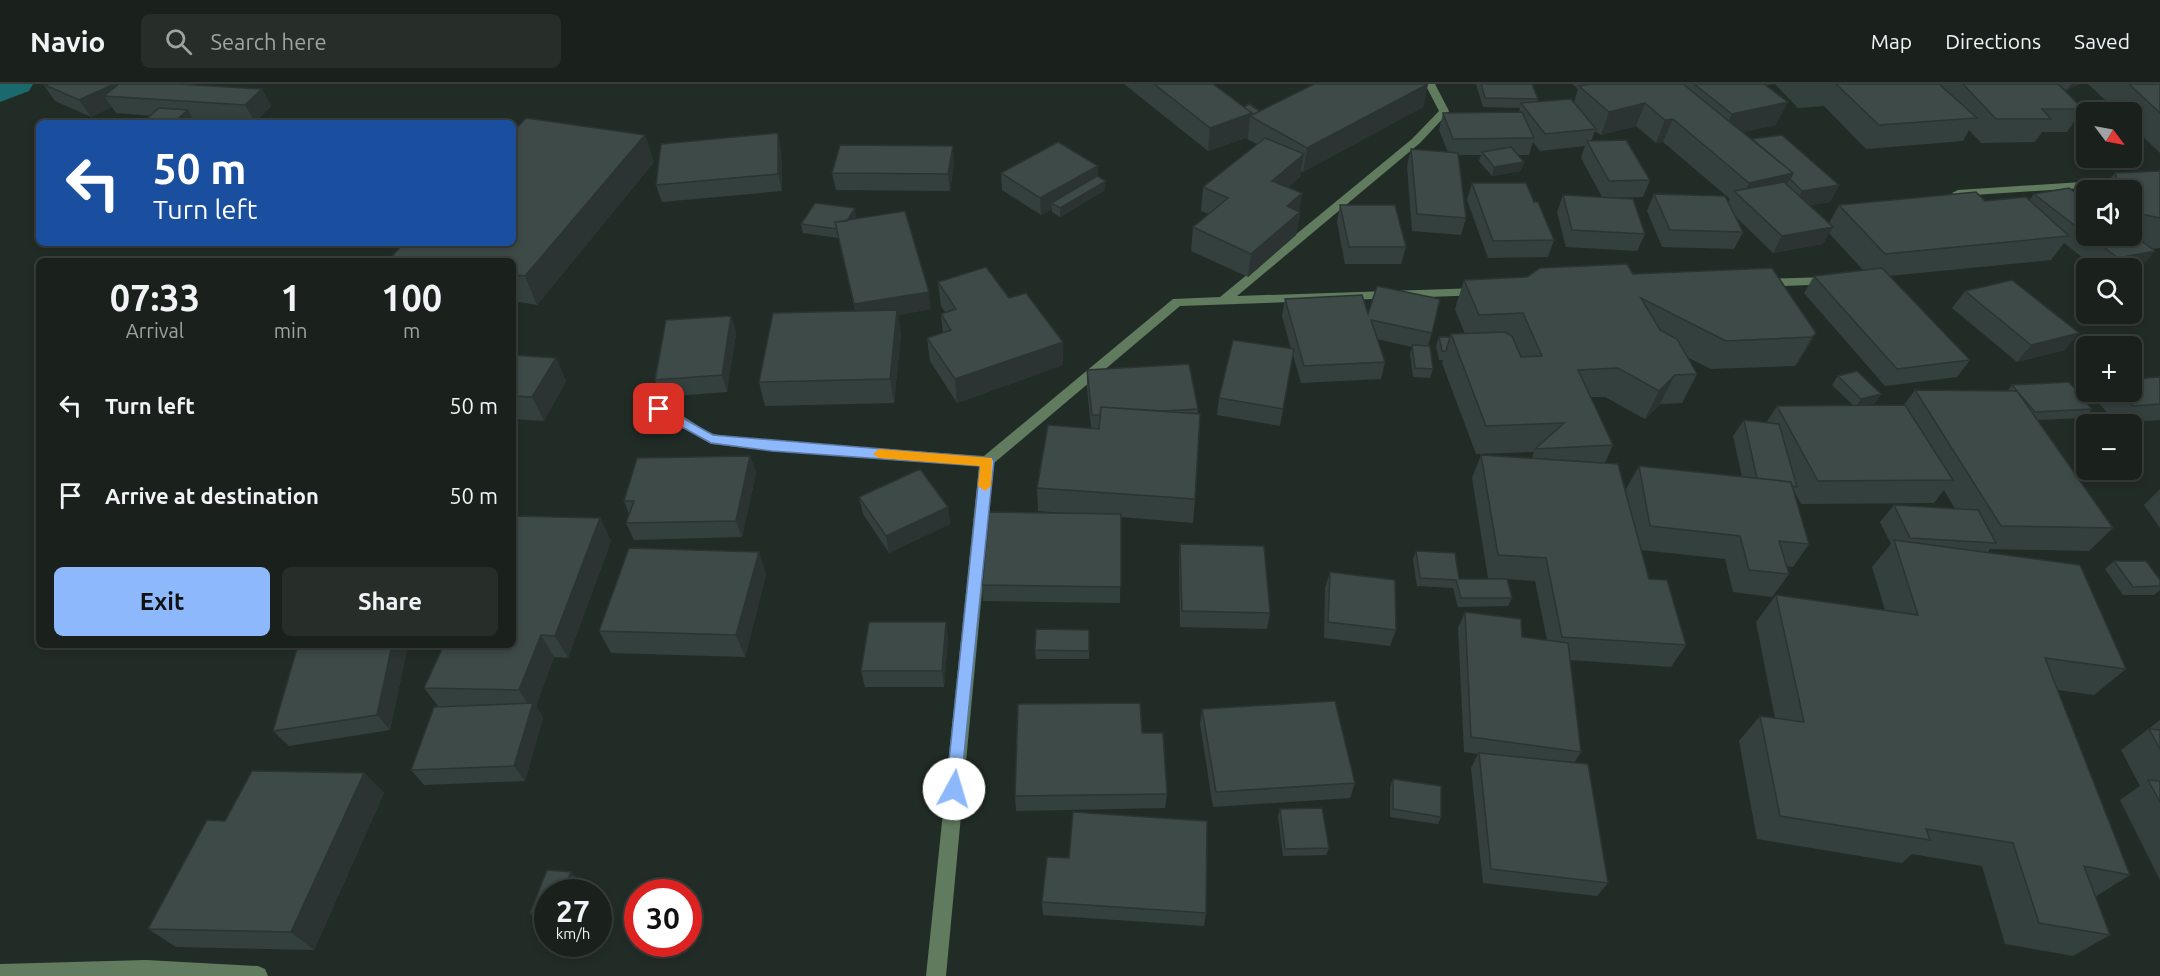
<!DOCTYPE html>
<html lang="en">
<head>
<meta charset="utf-8">
<style>
	:root { --surface:#1a211d; --page:#272e2a; --text:#f1f3f6; --muted:#9fa3a4; --line:#383e3b; --accent:#8db9fc }
	body { margin:0; font-family:Ubuntu,sans-serif; background:var(--page); color:var(--text); height:100vh; display:flex; flex-direction:column; font-size:22px; white-space:nowrap }
	* { box-sizing:border-box; margin:0 }
	p { font-size:20px; color:var(--muted) }
	.icon { flex:none; width:33px; height:33px; fill:none; stroke:currentColor; stroke-width:2; stroke-linecap:round; stroke-linejoin:round }
	.map { position:relative; flex:1; overflow:hidden }
	.panel { position:absolute; left:36px; top:174px; width:480px; height:390px; display:flex; flex-direction:column; background:var(--surface); border-radius:9px; box-shadow:0 3px 9px #0003,0 0 0 2px var(--line) }
	.panel>* { flex:none }
	.top-card { position:absolute; left:36px; top:36px; width:480px; height:126px; border-radius:9px; box-shadow:0 3px 9px #0003,0 0 0 2px var(--line); background:#1a4fa0; color:#fff; overflow:hidden }
	.needle { width:39px; rotate:122deg }
	.controls { position:absolute; left:2076px; top:18px; display:grid; gap:12px }
	.controls a { display:grid; place-items:center; width:66px; height:66px; border-radius:9px; background:var(--surface); box-shadow:0 3px 9px #0003,0 0 0 2px var(--line); font-size:30px }
	.speed { position:absolute; left:534px; top:795px; display:flex; gap:12px; font-size:30px; font-weight:700; text-align:center }
	.speed>* { display:grid; place-content:center; width:78px; height:78px; border-radius:50%; background:var(--surface); box-shadow:0 3px 9px #0003,0 0 0 2px var(--line); line-height:1 }
	.speed small { font-size:15px; font-weight:400 }
	.speed .limit { border:9px solid #d22; background:#fff; color:#111 }
	.pin { position:absolute; display:grid; place-items:center; width:51px; height:51px; color:#fff; margin:-26px; border-radius:12px; box-shadow:0 3px 9px #0006 }
	.me { position:absolute; width:66px; margin:-33px; rotate:6deg; stroke-linejoin:round; filter:drop-shadow(0 0 4px #0008) }
	.turn { display:flex; align-items:center; gap:21px; height:126px; padding:0 18px; font-size:27px }
	.turn .icon { width:78px; height:78px; stroke-width:2.5 }
	.turn b { display:block; font-size:42px; line-height:51px }
	.eta { display:flex; justify-content:space-evenly; align-items:center; height:102px; text-align:center }
	.eta b { font-size:36px; font-weight:700; line-height:42px }
	.primary-button { display:flex; gap:12px; margin-top:auto; padding:12px 18px }
	.primary-button a { flex:1; height:69px; border-radius:9px; background:var(--accent); color:#111; font-size:24px; font-weight:700; line-height:69px; text-align:center }
	.primary-button a+a { background:var(--page); color:var(--text) }
	ul { padding:0; list-style:none }
	li { display:flex; align-items:center; gap:18px; height:90px; padding:0 18px }
	li div { flex:1 }
	li b { display:block; font-size:22px }
	li em { font-style:normal }
	header { display:flex; align-items:center; gap:36px; box-sizing:border-box; height:84px; padding:0 30px; background:var(--surface); border-bottom:2px solid var(--line) }
	header strong { font-size:28px }
	nav { display:flex; gap:33px; margin-inline-start:auto; font-size:21px }
	.search { width:420px; height:54px; background:var(--page); display:flex; align-items:center; gap:15px; box-sizing:border-box; padding:0 21px; border-radius:9px; color:var(--muted); font-size:22px }
	.map>svg:first-child { display:block }
	.lines { fill:none; stroke-linecap:round; stroke-linejoin:round }
	.canal { fill:#1a696d; fill-rule:evenodd }
	.minor { fill:#607b5e; fill-rule:evenodd }
	.wall { fill:#34403e }
	.shaded-wall { fill:#2b3432 }
	.building { fill:#3d4a48; stroke:#2b3432; stroke-width:1.5 }
	.route { fill:#8db9fc; stroke:#5c78a4; stroke-width:1.5 }
	.slow { fill:#f59e0b }
</style>
</head>
<body>
<header>
<strong>Navio</strong>
<div class="search"><svg class="icon" aria-label="search" viewBox="0 0 24 24"><circle cx="10" cy="10" r="6"/><path d="M15 15l6 6"/></svg>Search here</div>
<nav><a>Map</a><a>Directions</a><a>Saved</a></nav>
</header>
<div class="map">
<svg width="2160" height="892" viewBox="0 0 2160 892">
	<rect width="100%" height="100%" fill="#222c27"/>
	<g class="lines">
		<!-- canal -->
		<path class="canal" d="M0 0H33L29 7 0 18Z"/>
		<!-- minor -->
		<path class="minor" d="M1425 0H1435L1449 27 1448 29 1420 59 1237 212 1479 204 1483 205V211L1180 222 994 379 946 892H926L979 382 772 367 711 360 654 328 652 325 654 322C672 317 700 349 719 351 807 361 896 365 984 372L1173 215 1220 213 1412 55 1439 27Z
			M2160 93V99L1958 112 1952 109 1958 106Z
			M1830 193 1836 197 1834 200 1761 203 1755 199 1761 195Z
			M146 876 258 882 265 885 268 892H0V880Z"/>
	</g>
	<!-- wall -->
	<path class="wall" d="M43 0 262 5 271 22 255 38 193 34V35L116 29 112 23 91 33 55 17Z
		M1124 0H1213L1244 23 1260 27 1312 1V0H1428L1423 23 1303 88 1301 87 1300 93 1288 103 1300 128 1296 151 1248 193 1191 167 1193 143 1209 130 1201 127 1203 103 1257 60 1247 55 1248 53 1208 67Z
		M1476 0H1532L1538 15 1537 18H1574L1578 5 1572 0H1774L1765 1 1776 41 1743 48 1752 55 1839 101 1830 118 1809 121 1829 139 1839 121 2029 116 2034 110 2086 117V152H2132V106H2101L2115 89 2160 87V164L2151 165 2141 184 2132 186V184H2096L2064 159 2051 176 1889 192 1970 276 1957 293 1885 302 1804 209 1814 192 1863 186 1829 149 1823 160 1773 169 1735 132 1743 148 1734 165 1662 163 1647 127 1654 110 1728 119 1730 115 1663 58 1656 59 1636 42 1601 51 1595 47 1591 57 1650 96 1643 113 1612 114 1645 150 1637 167 1566 163 1557 128 1563 111 1602 113 1581 74 1585 62 1540 67 1533 58 1529 71H1518L1524 78 1521 87 1492 92 1479 77 1481 71H1458L1466 134 1461 151 1412 147 1407 82 1411 65 1448 68 1439 46 1443 29 1519 28 1520 24 1483 23Z
		M1775 0H2080L2067 6 2061 4 2083 25 2067 48H2042L2035 58 1981 59 1969 46 1963 57 1866 65 1824 22 1798 24Z
		M2088 0H2160V69L2132 42V28H2118Z
		M781 66 782 107 662 118 656 101Z
		M654 78 537 221 513 217V177H395L392 172Z
		M954 79 950 107 836 106 832 89Z
		M1001 89 1098 93 1105 106 1060 133 1052 128V125L1041 131 1002 106Z
		M1472 99 1534 118 1554 156 1548 173 1488 174 1467 116Z
		M1340 121 1406 163 1401 180H1345L1337 138Z
		M856 133 855 135 931 225 898 231 901 250 894 319 765 322 759 298 855 227 838 154 803 149 801 140Z
		M1633 190 1816 249 1799 277 1795 282 1711 285 1687 273 1697 290 1682 319 1660 320 1645 335 1605 313H1591L1613 361 1605 379 1629 422 1626 405 1639 382 1742 393 1733 352 1744 336 1766 339 1777 322 1853 321 1832 301 1838 292 1881 310 1875 319 1865 321H1904L1915 306 2007 307 2012 301 2092 325 2084 334 2037 336 2113 444 2089 467 1990 465 1988 468 2126 585 2094 611 2058 606 2130 791 2095 813 2110 851 2073 872 2005 860 1982 782 1912 770 1902 779 1757 755 1739 657 1760 632 1775 634 1756 538 1776 511 1885 526 1872 483 1891 460 1880 438 1894 421 1955 425 1944 406 1934 419 1801 420 1794 407V408L1809 460 1793 483 1787 482 1789 490 1772 513 1733 508 1725 475 1641 466 1649 495 1686 561 1671 583 1570 576 1581 668 1574 679 1608 799 1597 812 1483 799 1471 684 1478 670 1464 668 1458 544 1465 528 1522 553 1547 556 1535 497 1507 495 1512 514 1508 522 1458 523 1453 504 1417 502 1413 476 1416 467 1459 495H1505L1488 494 1472 394 1481 371 1532 374 1534 368 1476 370 1442 279 1443 276H1439L1436 262 1439 253H1450L1451 250H1465L1455 225 1464 196Z
		M938 198 1009 214 1063 281 957 319 930 277 927 254 943 249 941 230 945 228 941 222Z
		M1965 207 2065 266 2017 278 1952 224Z
		M1285 215 1368 230 1432 249 1428 262 1433 285 1430 294 1413 293 1410 270 1412 263 1377 255 1385 278 1381 295 1301 299 1293 271 1280 342 1217 331 1219 314 1291 265 1282 232Z
		M731 232 736 249 727 308 661 313 655 296Z
		M513 271 556 274 566 297 544 337 513 335Z
		M1087 286 1198 325 1195 415 1193 439 1121 433 1120 519 983 517 982 501 1064 429 1038 427 1037 404 1091 344 1087 303Z
		M2160 293V336L2117 339 2094 314 2099 308H2132Z
		M750 372 756 389 742 453 634 456 626 439 629 430 624 417Z
		M2160 405V444L2144 421Z
		M859 413 948 423 950 440 889 469 863 430Z
		M600 434 611 457 568 574 554 573 536 622 543 634 525 697 424 701 411 686 438 622 424 604Z
		M1180 460 1270 529 1267 545 1180 543 1179 476Z
		M759 468 766 491 745 573 611 569 599 547Z
		M2114 477 2160 496V506L2154 511H2123L2105 485Z
		M1330 488 1396 546 1390 562 1324 554 1325 504Z
		M1089 546V575H1036L1035 566Z
		M948 554 944 603H865L861 587Z
		M408 561 390 646 289 662 273 647Z
		M1202 625 1355 699 1350 714 1213 723 1200 640Z
		M2160 636V796L2120 716 2140 702 2121 666Z
		M1142 649 1167 710 1165 724 1016 727 1015 712Z
		M364 689 384 709 314 866 176 863 148 845 225 737Z
		M1393 695 1441 733 1438 740 1390 733V703Z
		M1280 725 1329 764 1326 771 1283 772 1278 732Z
		M1069 774 1206 829 1204 842 1043 831 1042 818Z
		M547 786 571 788 577 795 572 808H548V837L536 836 530 829Z"/>
	<!-- shaded-wall -->
	<path class="shaded-wall" d="M114 0H159L104 12 112 23 91 33 79 16Z
		M1428 0 1423 23 1303 88 1307 64Z
		M2071 0H2080L2067 6Z
		M262 5 271 22 255 38 245 21Z
		M1788 18 1776 41 1721 53 1732 30Z
		M1645 19 1636 42 1601 51 1609 28Z
		M188 26 193 35 189 39H173Z
		M1252 29 1251 32H1250L1248 53 1208 67 1210 44Z
		M1673 35 1663 58 1656 59 1665 36Z
		M778 49 781 66 782 107 778 90Z
		M645 51 654 78 537 221 525 192Z
		M953 62 954 79 950 107 948 90Z
		M1304 70 1300 93 1269 120 1272 97Z
		M1524 78 1521 87 1492 92 1494 83Z
		M1098 82V99L1051 119 1052 125 1041 131 1040 114Z
		M1793 89 1781 112 1742 114 1749 99Z
		M1106 97 1105 106 1060 133V124Z
		M1839 101 1830 118 1793 124 1802 107Z
		M1302 109 1296 151 1248 193 1251 170 1287 122Z
		M855 124 856 133 844 155 842 146Z
		M1833 143 1823 160 1773 169 1782 152Z
		M2155 167 2141 184 2132 186V184H2110L2118 174Z
		M929 208 931 225 898 231 901 250 894 319 890 295 857 238 854 220Z
		M731 232 736 249 727 308 722 291Z
		M1816 249 1799 277 1795 282 1812 253Z
		M2079 249 2065 266 2017 278 2031 261Z
		M1063 258V281L957 319 955 295Z
		M556 274 566 297 544 337 532 313Z
		M1675 291 1660 320 1645 335 1659 307Z
		M1881 310 1875 319 1855 324 1861 315Z
		M750 372 756 389 742 453 736 437Z
		M948 423 950 440 889 469 886 452Z
		M600 434 611 457 568 574 555 552Z
		M759 468 766 491 745 573 736 551Z
		M946 538 948 554 944 603 942 587Z
		M541 551 554 573 536 622 543 634 525 697 514 682 531 624 519 606Z
		M392 561H408L390 646 377 631Z
		M364 689 384 709 314 866 291 848Z
		M571 788 577 795 572 808H563Z"/>
	<!-- building -->
	<path class="building" d="M43 0H114L79 16Z
		M119 0H178L262 5 245 21 104 12Z
		M1154 0H1213L1252 29 1210 44Z
		M1314 0H1428L1307 64 1250 32Z
		M1481 0H1532L1538 15 1485 14Z
		M1591 0H1683L1793 89 1749 99 1673 35 1665 36 1645 19 1609 28 1579 2Z
		M1694 0H1764L1788 18 1732 30Z
		M1836 0H1939L1977 34 1879 41Z
		M1963 0H2058L2083 25H2042L2051 35H1996Z
		M2129 0H2160V29Z
		M1571 15 1596 45 1545 50 1521 19Z
		M1249 20 1260 27 1252 31V29L1244 23Z
		M159 24 188 26 173 39H142Z
		M1522 28 1534 54 1453 55 1443 29Z
		M526 34 645 51 525 192 513 191V177H426L392 172 404 159H513V48Z
		M778 49V90L656 101 661 60Z
		M1782 51 1839 101 1802 107 1790 95 1793 89 1752 55Z
		M1265 54 1304 70 1272 97 1302 109 1287 122 1300 128 1251 170 1193 143 1228 114 1203 103Z
		M1626 56 1650 96 1609 97 1587 57Z
		M1058 58 1098 82 1040 114 1001 89Z
		M840 61 953 62 948 90 832 89Z
		M1511 63 1524 78 1494 83 1482 68Z
		M1411 65 1458 69 1466 134 1417 130Z
		M2160 87V134L2132 128V106H2103L2120 105 2115 89Z
		M1097 92 1106 97 1060 124 1051 119Z
		M1784 98 1833 143 1782 152 1734 107Z
		M1472 99H1526L1534 118H1538L1554 156 1493 157Z
		M2069 104 2086 117V150L2034 110Z
		M1976 108 1985 117 2026 113 2069 152 1885 170 1839 121Z
		M1654 110 1725 112 1743 148 1670 146Z
		M1563 111 1633 115 1645 150 1572 146Z
		M815 119 855 124 847 137 835 138 837 145 801 140Z
		M1340 121H1395L1406 163H1349Z
		M905 127 929 208 854 220 835 138Z
		M2132 150 2155 167 2118 174 2089 152H2132Z
		M1627 180 1633 190 1772 184 1816 249 1812 253 1726 257 1641 214 1660 246 1677 255 1697 290 1675 291 1659 307 1618 284 1578 286 1613 361 1535 365 1564 339 1486 342 1451 250 1505 248 1512 252 1521 273 1542 272 1523 229 1479 231 1464 196 1527 193 1540 184Z
		M986 183 1009 214 1026 209 1063 258 955 295 927 254 951 246 941 230 956 225 938 198Z
		M1882 184 1970 276 1897 285 1814 192Z
		M2012 196 2079 249 2031 261 1965 207Z
		M1377 202 1440 215 1432 249 1371 236 1385 278 1304 282 1285 215 1362 211 1368 230Z
		M897 226 890 295 759 298 773 229Z
		M731 232 722 291 655 296 666 236Z
		M1439 253H1450L1446 267H1442Z
		M1233 256 1294 265 1283 325 1219 314Z
		M1412 261 1430 262 1433 285 1415 284Z
		M513 271 556 274 532 313 513 312Z
		M1189 280 1198 325 1164 327 1101 323 1100 331H1092L1087 286Z
		M1857 287 1881 310 1861 315 1838 292Z
		M2160 293V320L2133 322 2119 308H2132V295Z
		M2069 298 2092 325 2035 328 2012 301Z
		M1915 306 2017 307 2113 444 2001 442Z
		M1905 321 1953 396 1818 397 1777 322Z
		M1101 323 1200 330 1195 415 1037 404 1048 341 1099 345Z
		M1744 336 1779 340 1797 403 1792 402 1791 398 1757 394Z
		M1481 371 1618 380 1649 495 1667 496 1686 561 1562 553 1546 474 1498 471Z
		M750 372 736 437 626 439 634 417H624L637 374Z
		M1639 382 1791 398 1809 460 1779 457 1789 490 1749 486 1740 452 1650 442Z
		M920 385 948 423 886 452 859 413Z
		M1894 421 1978 426 1996 459 1910 454Z
		M989 428 1121 430V503L982 501Z
		M513 432 600 434 555 552 541 551 519 606 424 604 444 561H513Z
		M1894 456 2080 481 2126 585 2045 574 2130 791 2084 782 2110 851 2039 839 2013 759 1926 745 1930 756 1780 732 1760 632 1804 638 1776 511 1918 531Z
		M1180 460 1264 462 1270 529 1182 527Z
		M629 464 759 468 736 551 599 547Z
		M1416 467 1455 469 1459 495H1507L1512 514H1461L1456 496 1420 494Z
		M2114 477H2146L2160 496V502L2133 503Z
		M1330 488 1395 496 1396 546 1328 538Z
		M1465 528 1521 535 1522 553 1568 559 1581 668 1471 653Z
		M869 538H946L942 587H861Z
		M1036 545 1089 546V567L1035 566Z
		M298 561H392L377 631 273 647Z
		M1335 617 1355 699 1216 708 1202 625Z
		M533 619 514 682 411 686 434 623Z
		M1140 619 1142 649H1163L1167 710 1015 712 1018 620Z
		M2149 645 2160 646V665Z
		M1479 669 1588 680 1608 799 1491 785Z
		M252 687 364 689 291 848 148 845 207 736 225 737Z
		M1393 695 1441 702V733L1393 725Z
		M2148 696 2160 697V718Z
		M1322 724 1329 764 1285 765 1280 725Z
		M1073 728 1207 737 1206 829 1042 818 1047 773 1069 774Z
		M547 786 571 788 563 808H548V831L530 829Z"/>
	<!-- route -->
	<path class="route" d="M659 321 713 351 992 374 994 377 960 710 954 712 949 710 946 705 980 382 772 367 711 359 655 328V322Z"/>
	<!-- slow -->
	<path class="slow" d="M879 365 992 374 991 402 985 407 978 402 980 382 879 374 873 370Z"/>
</svg>
<div class="controls">
<a><svg class="needle" viewBox="-14 -14 28 28"><path d="M0-13l5 13h-10z" fill="#e53935"/><path d="M0 13l5-13h-10z" fill="#9fa3a4"/></svg></a>
<a><svg class="icon" aria-label="sound" viewBox="0 0 24 24"><path d="M4 9h4l5-4v14l-5-4H4zM17 9q2 3 0 6"/></svg></a>
<a><svg class="icon" aria-label="search" viewBox="0 0 24 24"><circle cx="10" cy="10" r="6"/><path d="M15 15l6 6"/></svg></a>
<a>+</a>
<a>−</a>
</div>
<div class="speed"><div>27<small>km/h</small></div><div class="limit">30</div></div>
<div class="pin" style="left:659px;top:325px;background:#d93025"><svg class="icon" aria-label="arrive" viewBox="0 0 24 24"><path d="M6 21V4h12l-3 4 3 4H6"/></svg></div>
<svg class="me" style="left:954px;top:705px" viewBox="-20 -20 40 40"><circle r="19" fill="#fff"/><path d="M0-13L10 11 0 6-10 11z" fill="#8db9fc"/></svg>
<div class="top-card">
<div class="turn"><svg class="icon" aria-label="left" viewBox="0 0 24 24"><path d="M17 20v-9H6M10 6l-5 5 5 5"/></svg><div><b>50 m</b>Turn left</div></div>
</div>
<section class="panel">
<div class="eta">
<div><b>07:33</b><p>Arrival</p></div>
<div><b>1</b><p>min</p></div>
<div><b>100</b><p>m</p></div>
</div>
<ul>
<li><svg class="icon" aria-label="left" viewBox="0 0 24 24"><path d="M17 20v-9H6M10 6l-5 5 5 5"/></svg><div><b>Turn left</b></div><em>50 m</em></li>
<li><svg class="icon" aria-label="arrive" viewBox="0 0 24 24"><path d="M6 21V4h12l-3 4 3 4H6"/></svg><div><b>Arrive at destination</b></div><em>50 m</em></li>
</ul>
<div class="primary-button"><a>Exit</a><a>Share</a></div>
</section>
</div>
</body>
</html>
